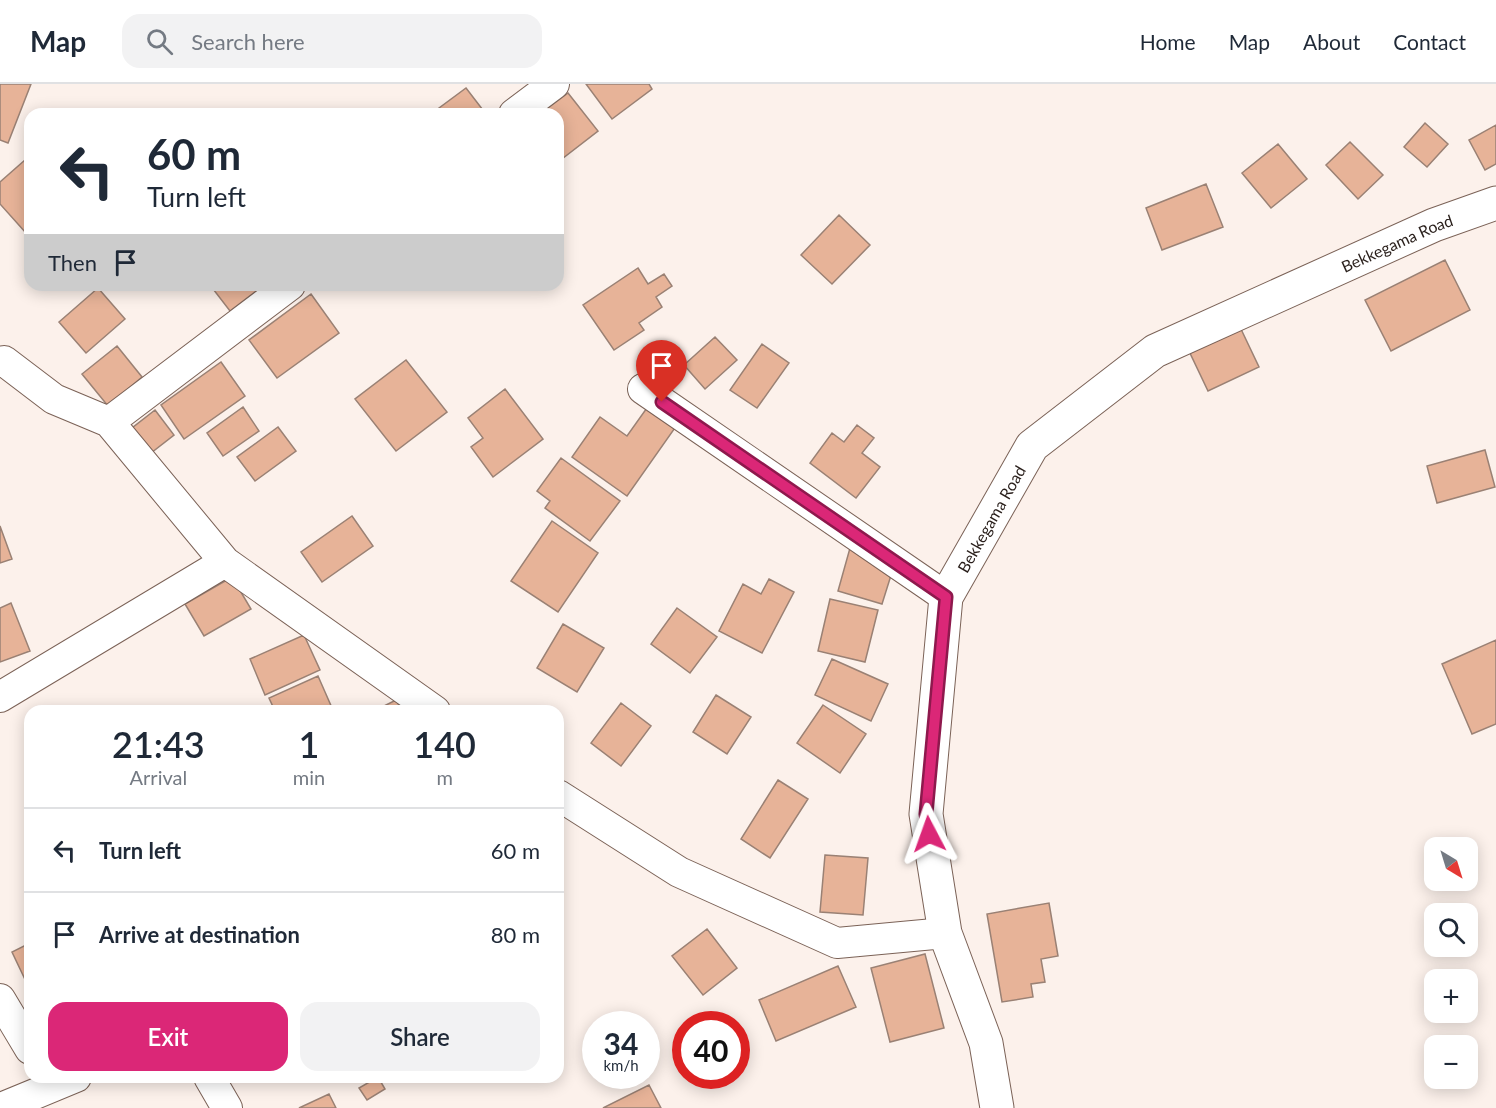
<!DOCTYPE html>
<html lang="en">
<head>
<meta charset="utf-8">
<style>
	:root { --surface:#fff; --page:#f2f2f3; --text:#1f2937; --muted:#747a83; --line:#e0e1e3; --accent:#db2777 }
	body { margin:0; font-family:Lato,sans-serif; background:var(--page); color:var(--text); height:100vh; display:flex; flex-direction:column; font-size:22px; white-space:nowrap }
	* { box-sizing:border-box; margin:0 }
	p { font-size:20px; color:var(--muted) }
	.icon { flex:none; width:33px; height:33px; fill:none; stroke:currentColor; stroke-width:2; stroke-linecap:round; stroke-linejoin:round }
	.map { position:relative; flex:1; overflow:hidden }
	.side { position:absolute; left:24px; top:621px; width:540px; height:378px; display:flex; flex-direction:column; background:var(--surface); border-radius:18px; box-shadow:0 3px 15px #0003 }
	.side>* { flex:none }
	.guide { position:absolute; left:24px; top:24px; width:540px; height:183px; border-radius:18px; box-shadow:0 3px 15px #0003; background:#fff; color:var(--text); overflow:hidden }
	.needle { width:39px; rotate:142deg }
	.buttons { position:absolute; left:1424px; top:753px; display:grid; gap:12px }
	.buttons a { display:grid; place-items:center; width:54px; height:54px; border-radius:12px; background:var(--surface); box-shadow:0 3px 15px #0003; font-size:30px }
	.speed { position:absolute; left:582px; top:927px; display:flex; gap:12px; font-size:30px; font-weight:700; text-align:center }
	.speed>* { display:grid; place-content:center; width:78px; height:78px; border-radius:50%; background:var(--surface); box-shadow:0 3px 15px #0003; line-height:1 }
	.speed small { font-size:15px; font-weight:400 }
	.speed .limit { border:9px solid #d22; background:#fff; color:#111 }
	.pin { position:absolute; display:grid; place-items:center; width:51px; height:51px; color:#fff; margin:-62px -26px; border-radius:50% 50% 50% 0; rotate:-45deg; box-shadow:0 0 6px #0007 }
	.pin .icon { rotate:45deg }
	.me { position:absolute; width:66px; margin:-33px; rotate:356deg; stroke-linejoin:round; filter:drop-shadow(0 0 4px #0008) }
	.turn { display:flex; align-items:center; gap:21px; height:126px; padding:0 24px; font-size:27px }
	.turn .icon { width:78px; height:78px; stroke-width:2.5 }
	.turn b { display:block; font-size:42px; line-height:51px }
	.then { display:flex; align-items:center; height:57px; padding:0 24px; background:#0003; gap:12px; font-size:22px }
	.eta { display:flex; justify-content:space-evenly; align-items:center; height:102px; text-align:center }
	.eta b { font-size:36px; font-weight:600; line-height:42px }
	.action { display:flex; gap:12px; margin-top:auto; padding:12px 24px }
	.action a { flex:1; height:69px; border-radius:18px; background:var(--accent); color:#fff; font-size:24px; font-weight:600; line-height:69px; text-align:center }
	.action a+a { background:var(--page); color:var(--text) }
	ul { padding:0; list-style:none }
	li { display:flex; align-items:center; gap:18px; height:84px; padding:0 24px; border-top:2px solid var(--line) }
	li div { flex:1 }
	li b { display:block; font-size:22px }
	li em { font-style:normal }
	header { display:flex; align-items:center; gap:36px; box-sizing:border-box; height:84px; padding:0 30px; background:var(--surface); border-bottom:2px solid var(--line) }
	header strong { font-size:28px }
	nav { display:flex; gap:33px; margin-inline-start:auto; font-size:21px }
	.search { width:420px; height:54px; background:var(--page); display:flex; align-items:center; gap:15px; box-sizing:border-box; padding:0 21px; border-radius:18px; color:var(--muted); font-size:22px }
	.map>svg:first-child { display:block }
	.building { fill:#e7b398; stroke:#9a8174; stroke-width:1.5 }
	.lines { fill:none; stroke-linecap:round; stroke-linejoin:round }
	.minor-casing { stroke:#7b6257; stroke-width:32 }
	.tertiary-casing { stroke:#7b6257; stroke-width:35 }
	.minor { stroke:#fff; stroke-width:30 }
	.tertiary { stroke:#fff; stroke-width:33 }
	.route-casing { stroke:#8e194d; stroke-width:15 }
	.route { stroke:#db2777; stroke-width:10 }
	.labels { text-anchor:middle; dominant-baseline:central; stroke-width:4.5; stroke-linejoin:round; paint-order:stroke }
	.street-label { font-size:16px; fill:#281e1a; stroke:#fff }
</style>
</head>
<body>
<header>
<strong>Map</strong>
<div class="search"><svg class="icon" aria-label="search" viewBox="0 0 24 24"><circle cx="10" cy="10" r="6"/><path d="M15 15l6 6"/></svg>Search here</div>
<nav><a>Home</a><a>Map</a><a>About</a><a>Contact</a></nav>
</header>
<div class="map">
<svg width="1496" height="1024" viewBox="0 0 1496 1024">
	<rect width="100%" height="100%" fill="#fcf1eb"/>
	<!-- building -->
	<path class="building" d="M0 0H31L8 59 0 56Z
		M586 0H649L652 5 612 35Z
		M466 4 486 30H431Z
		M568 9 598 47 558 78V30H540Z
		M1425 39 1448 60 1427 83 1404 63Z
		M1496 41V80L1485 86 1469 56Z
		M1350 58 1383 91 1358 115 1326 81Z
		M1278 60 1307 95 1271 124 1242 89Z
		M25 76 30 81V146L26 149 0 120V98Z
		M1206 100 1223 143 1162 166 1146 124Z
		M839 131 870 161 832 200 801 171Z
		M1445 176 1470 226 1391 267 1365 216Z
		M638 184 648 200 664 190 672 202 656 213 662 223 639 239 644 246 614 266 583 221Z
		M210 201H264L230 227Z
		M98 204 125 235 86 269 59 238Z
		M311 210 339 249 277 294 249 256Z
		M1240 243 1259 283 1208 307 1189 267Z
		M715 253 737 276 705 305 684 281Z
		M762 260 789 279 757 324 730 306Z
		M117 262 142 293 108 322 82 290Z
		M406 276 447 328 396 367 355 315Z
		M221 278 245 312 184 355 161 321Z
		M505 305 543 355 493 393 471 363 483 354 468 334Z
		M649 321 677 341 627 412 572 373 600 333 627 352Z
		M243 323 259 347 223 372 207 349Z
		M155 326 174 351 151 369 132 344Z
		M857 341 874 354 862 369 880 383 856 414 810 379 832 349 844 358Z
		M278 343 296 367 255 397 237 373Z
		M1485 366 1495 403 1437 419 1427 382Z
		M561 374 620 417 590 457 545 424 550 417 537 407Z
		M352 432 373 462 322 498 301 468Z
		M552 437 598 469 558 528 511 497Z
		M0 442 12 475 0 479Z
		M850 464 893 485 882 520 838 507Z
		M232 493 251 525 204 552 185 520Z
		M769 495 794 508 762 569 719 547 743 500 761 510Z
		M830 515 878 526 865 578 818 567Z
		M11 519 30 567 0 578V524Z
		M677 524 717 553 690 589 651 560Z
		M563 540 604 564 577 608 537 584Z
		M304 551 320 586 265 611 250 575Z
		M1496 556V640L1472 650 1442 580Z
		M832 575 888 600 871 637 815 611Z
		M318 592 332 624 326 627H275L269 614Z
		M716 611 751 633 727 670 693 648Z
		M396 616 402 627H374Z
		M621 619 651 642 621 682 591 659Z
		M823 621 866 650 840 689 797 659Z
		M778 696 808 715 770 774 741 755Z
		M825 771 868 774 863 831 820 828Z
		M1049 819 1058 872 1041 875 1045 898 1031 900 1033 913 1002 918 987 830Z
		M707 845 737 884 703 911 672 872Z
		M30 859V906L12 868Z
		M925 870 944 944 890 958 871 884Z
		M838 882 856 923 776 957 759 916Z
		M378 993 385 1005 367 1016 359 1004Z
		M649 1001 661 1024H603Z
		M329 1010 336 1024H299Z"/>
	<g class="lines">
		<!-- minor casing -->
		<g class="minor-casing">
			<path id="minor" d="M514 30 554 0
				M0 278 4 277 54 315 109 338 225 478 435 627
				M643 305 946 513
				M109 338 290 201
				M0 613 225 478
				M558 711 679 788 837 859 945 849
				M0 915 30 965
				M209 993 227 1024
				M1 1024 76 993"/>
		</g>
		<!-- tertiary casing -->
		<g class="tertiary-casing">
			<g id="tertiary">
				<path id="s1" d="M997 1024 986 959 945 849 926 730 946 513 1032 362 1155 267 1434 141 1496 119"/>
			</g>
		</g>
		<!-- minor -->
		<use href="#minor" class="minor"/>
		<!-- tertiary -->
		<use href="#tertiary" class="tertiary"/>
	</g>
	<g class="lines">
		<!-- route casing -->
		<g class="route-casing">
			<path id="route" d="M662 318 946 513 926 730 929 750"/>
		</g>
		<!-- route -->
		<use href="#route" class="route"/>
	</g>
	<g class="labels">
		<!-- street labels -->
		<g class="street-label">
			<text stroke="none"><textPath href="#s1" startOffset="1116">Bekkegama Road</textPath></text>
			<text stroke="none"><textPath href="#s1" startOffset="612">Bekkegama Road</textPath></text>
		</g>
	</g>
</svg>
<div class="buttons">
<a><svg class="needle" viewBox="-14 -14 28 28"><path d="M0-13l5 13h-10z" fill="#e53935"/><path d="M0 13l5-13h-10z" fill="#747a83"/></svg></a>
<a><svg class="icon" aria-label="search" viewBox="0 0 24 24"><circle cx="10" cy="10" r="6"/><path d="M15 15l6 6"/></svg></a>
<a>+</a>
<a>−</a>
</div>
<div class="speed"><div>34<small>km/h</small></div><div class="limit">40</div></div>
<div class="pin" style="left:662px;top:318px;background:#d93025"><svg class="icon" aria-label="arrive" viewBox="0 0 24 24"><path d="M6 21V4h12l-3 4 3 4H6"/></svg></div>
<svg class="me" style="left:929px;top:750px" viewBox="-20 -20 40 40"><path d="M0-17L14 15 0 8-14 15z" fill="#db2777" stroke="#fff" stroke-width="4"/></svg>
<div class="guide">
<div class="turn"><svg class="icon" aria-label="left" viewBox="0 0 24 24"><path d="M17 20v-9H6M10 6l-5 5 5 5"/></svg><div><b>60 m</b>Turn left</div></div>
<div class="then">Then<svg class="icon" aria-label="arrive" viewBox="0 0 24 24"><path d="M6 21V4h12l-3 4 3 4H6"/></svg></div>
</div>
<section class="side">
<div class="eta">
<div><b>21:43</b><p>Arrival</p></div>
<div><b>1</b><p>min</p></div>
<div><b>140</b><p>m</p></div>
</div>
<ul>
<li><svg class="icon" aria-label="left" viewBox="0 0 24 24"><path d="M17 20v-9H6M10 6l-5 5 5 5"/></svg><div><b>Turn left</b></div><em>60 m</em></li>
<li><svg class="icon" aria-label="arrive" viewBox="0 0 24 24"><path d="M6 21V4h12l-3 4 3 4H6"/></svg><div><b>Arrive at destination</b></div><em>80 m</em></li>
</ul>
<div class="action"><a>Exit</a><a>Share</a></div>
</section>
</div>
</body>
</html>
